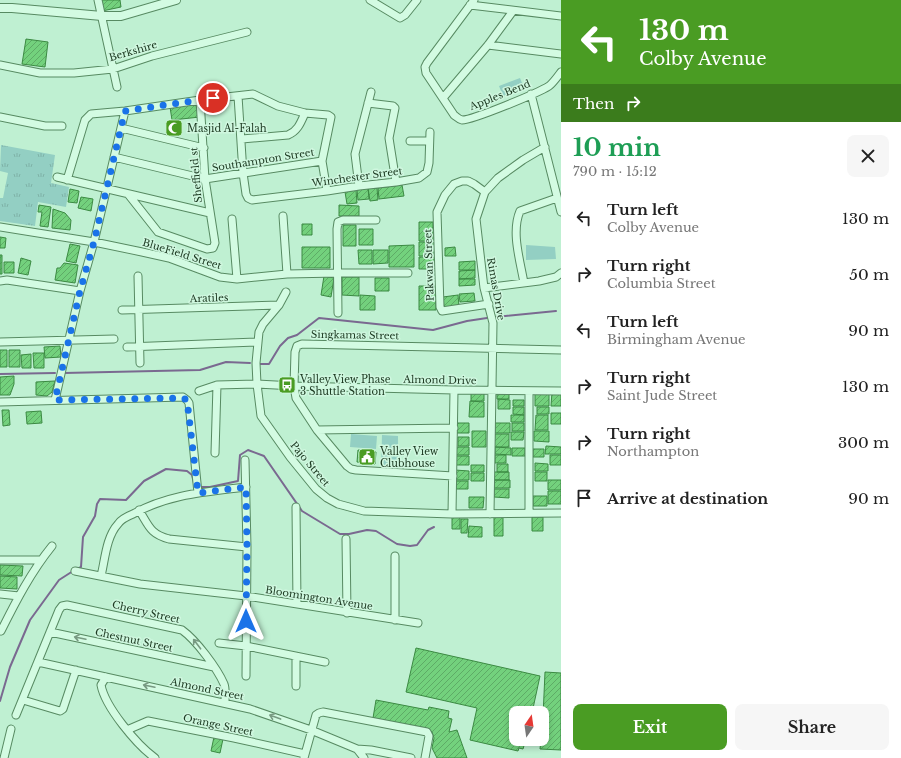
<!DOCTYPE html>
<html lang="en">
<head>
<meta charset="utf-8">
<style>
	:root { --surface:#fff; --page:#f6f6f6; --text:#222; --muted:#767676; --accent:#4a9c23 }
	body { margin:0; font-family:"Libre Baskerville",serif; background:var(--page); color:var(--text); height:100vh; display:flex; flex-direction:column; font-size:15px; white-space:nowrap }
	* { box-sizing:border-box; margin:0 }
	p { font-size:13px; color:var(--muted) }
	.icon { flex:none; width:22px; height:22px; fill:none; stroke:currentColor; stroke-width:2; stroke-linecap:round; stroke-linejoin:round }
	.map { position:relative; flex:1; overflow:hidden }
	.drawer { display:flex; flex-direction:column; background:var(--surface); width:340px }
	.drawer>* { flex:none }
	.guide { background:#4a9c23; color:#fff; overflow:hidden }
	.needle { width:26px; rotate:13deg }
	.controls { position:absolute; left:509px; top:706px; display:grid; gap:8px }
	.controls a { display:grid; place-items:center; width:40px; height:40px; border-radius:8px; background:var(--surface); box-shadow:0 2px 6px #0003; font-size:20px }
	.pin { position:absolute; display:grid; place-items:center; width:34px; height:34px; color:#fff; margin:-17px; border:2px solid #fff; border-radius:50%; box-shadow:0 1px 4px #0007 }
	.me { position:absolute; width:44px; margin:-22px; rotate:0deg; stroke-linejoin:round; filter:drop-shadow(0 0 3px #0008) }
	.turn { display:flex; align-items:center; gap:14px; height:84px; padding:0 12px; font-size:18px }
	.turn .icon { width:52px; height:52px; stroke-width:2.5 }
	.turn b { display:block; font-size:28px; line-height:34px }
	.then { display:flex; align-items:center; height:38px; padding:0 12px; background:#0003; gap:8px; font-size:15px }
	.round { display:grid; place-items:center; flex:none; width:42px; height:42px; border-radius:8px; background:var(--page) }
	.summary { display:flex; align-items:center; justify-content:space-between; height:68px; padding:0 12px }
	h1 { font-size:24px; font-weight:700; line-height:30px; color:#1e9e55 }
	.primary-button { display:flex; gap:8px; margin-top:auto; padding:8px 12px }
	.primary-button a { flex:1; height:46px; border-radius:8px; background:var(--accent); color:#fff; font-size:16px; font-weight:700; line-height:46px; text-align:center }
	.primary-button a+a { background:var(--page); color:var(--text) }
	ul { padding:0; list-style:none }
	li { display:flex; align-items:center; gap:12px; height:56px; padding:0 12px }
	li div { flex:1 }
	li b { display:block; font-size:15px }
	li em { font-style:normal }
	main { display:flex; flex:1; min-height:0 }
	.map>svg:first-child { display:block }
	.grass { fill:url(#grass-tufts) }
	.garden { fill:#93cfc3 }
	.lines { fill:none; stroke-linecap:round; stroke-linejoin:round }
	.stream { stroke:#7a6990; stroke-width:2 }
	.building { fill:url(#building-hatch); stroke:#3b8a42 }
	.minor-casing { stroke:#578a62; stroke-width:9 }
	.tertiary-casing { stroke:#578a62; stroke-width:10 }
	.minor { stroke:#d3fbe2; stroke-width:7 }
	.tertiary { stroke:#d3fbe2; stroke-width:8 }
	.oneway { stroke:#789a82 }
	.route { stroke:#1a73e8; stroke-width:7; stroke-dasharray:0 12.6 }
	.labels { text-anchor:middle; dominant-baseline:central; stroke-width:3; stroke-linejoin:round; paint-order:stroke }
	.street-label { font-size:10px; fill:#1c3921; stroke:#cff7df }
	.poi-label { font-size:10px; fill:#1c3921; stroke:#cff7df; text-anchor:start }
</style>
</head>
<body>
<main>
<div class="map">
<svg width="561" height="758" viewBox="0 0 561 758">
	<defs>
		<pattern id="grass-tufts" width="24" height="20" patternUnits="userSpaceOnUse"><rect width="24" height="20" fill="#93cfc3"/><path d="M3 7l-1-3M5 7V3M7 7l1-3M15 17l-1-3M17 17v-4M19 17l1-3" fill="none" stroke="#7eb2a7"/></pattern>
		<pattern id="building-hatch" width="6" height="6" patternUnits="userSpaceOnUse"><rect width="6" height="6" fill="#73d17d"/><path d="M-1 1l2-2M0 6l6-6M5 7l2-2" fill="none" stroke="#5eab66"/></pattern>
	</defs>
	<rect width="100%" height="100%" fill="#bff0d2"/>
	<!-- grass -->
	<path class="grass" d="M1 145 55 155 51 183 69 187 66 207 38 202 35 226 0 221V198H3L8 173 0 171Z"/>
	<!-- garden -->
	<path class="garden" d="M520 78 524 88 503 96 499 86Z
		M526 245 555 247 556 259 526 260Z
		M351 434 377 436 376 449 350 447Z
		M382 435 398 436V470L381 467Z"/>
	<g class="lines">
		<!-- stream -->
		<path class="stream" d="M496 317 556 311
			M259 364H269L280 346 288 338 297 335 319 318 433 330 467 321 487 318
			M64 373 200 370 226 362 250 363
			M0 374 55 373
			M198 487H210L238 481 240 455 248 450 264 456 302 511 340 534H349L367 530 376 531 397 544 410 546 417 545 428 530 434 527
			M77 569 81 567 83 537 95 516 97 504 100 499 126 500 144 481 166 469 187 471 192 475 194 483
			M0 701 10 667 30 620 59 580 73 571"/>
	</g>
	<!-- building -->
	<path class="building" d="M100 0H120L121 7 102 11Z
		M26 39 48 42 45 67 22 64Z
		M199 104 200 117 172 120 170 107Z
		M170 121 180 123 178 135 167 133Z
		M402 185 404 196 379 199 378 188Z
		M368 188H377L378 200 370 201Z
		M368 188 369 199 358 200 357 190Z
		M70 189 79 191 77 203 68 202Z
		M356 190 357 203 347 204 345 192Z
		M81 197 93 199 91 211 78 208Z
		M39 205 51 207 48 227 40 226 42 212H38Z
		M339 205 359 206V216H339Z
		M53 209 65 213 71 220 70 230 52 228Z
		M419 222H433V241H419Z
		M302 224H312V235H302Z
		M343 225H356V246H343Z
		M359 229H373V245H359Z
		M0 237 6 238 5 248H0Z
		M419 242H433V256H419Z
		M70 244 80 246 76 263 66 261Z
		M414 245V267H389V246Z
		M302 247H330V268H302Z
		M455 247 456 256H445V248Z
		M358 250H372V264H359Z
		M373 250H388V263L373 264Z
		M0 255H2V274H0Z
		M419 257H434V269H419Z
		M21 258 31 261 28 275 18 273Z
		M475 261V270H459V262Z
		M4 262H14V273H4Z
		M64 263 78 265 75 283 55 280 57 268H60Z
		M475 270V278L459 279V271Z
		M324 276 334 278 331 297 321 295Z
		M342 277H359V296L342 295Z
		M375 278H389V291H375Z
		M459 279H475V285L459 286Z
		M419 286H435L436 310H419Z
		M474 293 475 301 460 302 459 294Z
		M360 295 375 296V310H360Z
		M458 295 459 306 444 307 443 297Z
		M60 346 61 357 45 358 44 347Z
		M0 350H7V367H0Z
		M9 350H20V367H9Z
		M33 353H44V368H34Z
		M31 354V368H22L21 355Z
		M14 376V384L10 395H0V377Z
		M55 381 52 392 47 396 36 395V382Z
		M471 392H484V401H471Z
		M497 392H509V399H497Z
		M552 392H561V406H551Z
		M535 394H549V406H535Z
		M498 399 510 400V409H498Z
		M513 400H524V406H513Z
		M470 401 484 402V417H469Z
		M513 407H524V415L513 414Z
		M537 407H549V414H537Z
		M2 410H9L10 425 3 426Z
		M41 411 42 423 27 424 26 412Z
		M551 413H561V424H551Z
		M511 415H524V422H511Z
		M536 415H548V430H535Z
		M455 423H469V433H455Z
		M495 423H510V433H495Z
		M512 423H524V431H512Z
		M472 431H486V447H472Z
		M534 431H549V442L534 441Z
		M511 432H524L523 440H511Z
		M495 434H509V447H494Z
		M458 437H469V446H458Z
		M546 446 561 447V454H545Z
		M456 447H469V455H456Z
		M495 447 511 448V455L495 454Z
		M512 448H525V456H512Z
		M533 449H544V457H533Z
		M358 450 376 452 375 464 357 462Z
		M495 455H506V463H495Z
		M550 455H561V465H550Z
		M456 456H469V465H456Z
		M535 463 548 464V471H535Z
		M497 464H508V472H497Z
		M471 465H484V472H471Z
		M455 470 469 471V480H455Z
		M494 472H509V480H494Z
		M535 472H547V481H535Z
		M471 473H484V481H471Z
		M494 480H510V488H494Z
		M548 480H561V490H548Z
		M456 481H468V489H456Z
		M494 489H509V498L494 497Z
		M548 491H561V504H548Z
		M533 496H547V506H533Z
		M469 497H484L483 508H469Z
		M452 516H460V529H452Z
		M494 516H503V536H494Z
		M532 517H543V531H532Z
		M461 519H468L467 533H461Z
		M469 526 482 527V537H468Z
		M0 565 23 566 22 576 0 575Z
		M0 576 17 577V589L0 588Z
		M416 648 540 676 532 713H516V739H526L523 749 519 748 518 751 470 740 477 708 406 692Z
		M545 672 561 673V750L540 749 541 739H542Z
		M376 700 428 710 429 707 449 711 448 718 452 719 449 732 457 730 467 758H437L432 748 434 738 432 732 426 728 373 718Z
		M214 737 223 739 220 753 211 751Z"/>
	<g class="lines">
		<!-- minor casing -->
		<g class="minor-casing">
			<path id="minor" d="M98 0 117 87
				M370 0 400 18 405 15 417 0
				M474 0 427 63 425 67 426 73 454 115C457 117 458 119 462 120 473 120 538 93 549 86 553 83 558 76 561 72
				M470 5 561 16
				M488 45 561 54
				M0 65 40 73H74L113 69 152 56 247 32
				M531 94 561 212
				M238 96 243 173 246 194 248 198 252 200 327 191 359 186 396 182 419 178 427 172 429 163 430 132
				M443 98 488 45 513 11
				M368 103 393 106 395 108 389 138 396 182
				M0 117 45 126H62
				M121 128 204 148
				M242 139 288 135C298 131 301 122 305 113
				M410 141H429
				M114 157 205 179 322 161
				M57 177 210 213
				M67 180 85 120 91 114 125 111 200 100 253 94 278 106 305 113 328 115 331 117 322 161 327 191
				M359 186 355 154 371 92
				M485 192 474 184 468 181H462L454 184 445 195 437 212 440 307 442 311 489 304
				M128 194 158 232 207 249 213 248 215 243 205 179 200 100
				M283 216 287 274
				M232 219 237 279
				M0 227 94 242 142 252 169 258 220 277 237 279 287 274 338 273H408
				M138 276 140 363
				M0 281 7 280 80 291
				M524 283C520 260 511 232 520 211L557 198
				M484 288 539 281 556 277 561 273
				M286 292 279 305 263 324 259 332 256 363 257 384 261 416 290 457 316 489 327 498 338 504 364 511 452 514 561 513
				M122 310 279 305
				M338 313 337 229 338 222 343 220H376
				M0 342 114 339
				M127 347 258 342
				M199 391 217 385 257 384 294 386 454 390 561 391
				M529 391V513
				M55 400 80 291 94 242 125 111
				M0 402 183 397 187 400 189 403 198 493
				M317 430 454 428
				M215 453 217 385
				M245 460 247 547 246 676
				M453 476 356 470 351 469 347 466 317 430 296 398 294 386 295 352 297 346 302 344 561 350
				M296 507 297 604
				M139 510C149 526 150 534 169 539L247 547
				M452 514 454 390
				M490 514 493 323 484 288 476 219 485 192 498 178 523 160 545 147
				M346 539 347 613
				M0 560H41
				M75 571 140 584 246 596 418 623
				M101 576C105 560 106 537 118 524 121 519 128 516 133 514 169 494 206 492 246 487
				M0 594 19 596
				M395 620V556
				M1 631C16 601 31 572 52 546
				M50 632 214 667
				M219 643 246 646 325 662
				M38 662 250 709 311 730 357 749 364 758
				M106 677 101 685C105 707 137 745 155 758
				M296 686V656
				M23 700 60 711 63 709 76 670
				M16 715 59 610 62 606 67 605 182 630C196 640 217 668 224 684 226 689 225 697 225 702
				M127 730 148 721 234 738 305 754
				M357 749 371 750 411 758
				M4 758 11 729
				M304 758 316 715 319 713 323 712 427 732 429 736 425 758"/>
		</g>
		<!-- tertiary casing -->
		<g class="tertiary-casing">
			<path id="tertiary" d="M0 8H12L102 16H121L176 0"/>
		</g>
		<!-- minor -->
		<use href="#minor" class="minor"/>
		<!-- tertiary -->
		<use href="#tertiary" class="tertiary"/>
	</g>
	<!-- one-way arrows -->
	<defs><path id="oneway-shaft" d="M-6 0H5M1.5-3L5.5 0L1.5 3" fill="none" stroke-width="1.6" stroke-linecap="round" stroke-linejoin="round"/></defs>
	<g class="oneway">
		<use href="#oneway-shaft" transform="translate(80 638) rotate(-168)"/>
		<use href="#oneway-shaft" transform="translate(197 644) rotate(-127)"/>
		<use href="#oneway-shaft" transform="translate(149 686) rotate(-168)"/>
		<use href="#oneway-shaft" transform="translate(275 717) rotate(-160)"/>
	</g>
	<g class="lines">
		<!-- route -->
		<path class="route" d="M213 98 125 111 94 242 80 291 55 400 183 398 187 400 198 493 246 487 247 547 246 621"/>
	</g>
	<!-- icons -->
	<defs>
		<g id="mosque-square" transform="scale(0.9)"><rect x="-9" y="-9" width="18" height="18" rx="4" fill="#4a9c23" stroke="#cff7df"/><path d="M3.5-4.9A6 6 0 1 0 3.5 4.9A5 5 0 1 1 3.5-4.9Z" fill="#fff"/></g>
		<g id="bus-square" transform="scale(0.9)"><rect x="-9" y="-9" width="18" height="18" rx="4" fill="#4a9c23" stroke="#cff7df"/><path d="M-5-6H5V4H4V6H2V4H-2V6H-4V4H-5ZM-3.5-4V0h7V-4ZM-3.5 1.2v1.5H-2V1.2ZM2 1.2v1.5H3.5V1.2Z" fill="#fff"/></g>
		<g id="civic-square" transform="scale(0.9)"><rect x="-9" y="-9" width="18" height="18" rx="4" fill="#4a9c23" stroke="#cff7df"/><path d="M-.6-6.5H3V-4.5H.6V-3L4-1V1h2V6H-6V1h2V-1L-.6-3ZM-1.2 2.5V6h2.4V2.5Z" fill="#fff"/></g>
	</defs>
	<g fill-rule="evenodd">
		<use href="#mosque-square" x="174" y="128"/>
		<use href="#bus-square" x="287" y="385"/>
		<use href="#civic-square" x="367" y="457"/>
	</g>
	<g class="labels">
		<!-- street labels -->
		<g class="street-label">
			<text transform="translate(133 51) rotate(-16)">Berkshire</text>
			<text transform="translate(500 95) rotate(-22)">Apples Bend</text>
			<text transform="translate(263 160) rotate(-9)">Southampton Street</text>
			<text transform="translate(196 175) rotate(-95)">Sheffield st</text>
			<text transform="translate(357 177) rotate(-8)">Winchester Street</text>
			<text transform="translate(182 254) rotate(17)">BlueField Street</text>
			<text transform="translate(429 265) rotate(-92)">Pakwan Street</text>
			<text transform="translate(496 289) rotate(80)">Rimas Drive</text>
			<text transform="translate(209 298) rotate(-2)">Aratiles</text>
			<text transform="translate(355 335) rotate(1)">Singkamas Street</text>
			<text transform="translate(440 380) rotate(1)">Almond Drive</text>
			<text transform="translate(310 464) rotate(50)">Pajo Street</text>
			<text transform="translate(319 598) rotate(9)">Bloomington Avenue</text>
			<text transform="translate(146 612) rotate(13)">Cherry Street</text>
			<text transform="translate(134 640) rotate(12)">Chestnut Street</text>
			<text transform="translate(207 689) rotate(12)">Almond Street</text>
			<text transform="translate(218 725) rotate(12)">Orange Street</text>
		</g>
		<!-- poi labels -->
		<g class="poi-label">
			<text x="187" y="128">Masjid Al-Falah</text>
			<text x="300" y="379">Valley View Phase<tspan x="300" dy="12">3 Shuttle Station</tspan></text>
			<text x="380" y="451">Valley View<tspan x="380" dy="12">Clubhouse</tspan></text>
		</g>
	</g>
</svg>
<div class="controls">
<a><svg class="needle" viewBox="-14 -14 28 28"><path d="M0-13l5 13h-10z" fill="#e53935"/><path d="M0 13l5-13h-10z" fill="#767676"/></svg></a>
</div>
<div class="pin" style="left:213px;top:98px;background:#d93025"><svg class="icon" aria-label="arrive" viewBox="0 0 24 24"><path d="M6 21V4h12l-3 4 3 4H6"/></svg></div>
<svg class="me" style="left:246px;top:621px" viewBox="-20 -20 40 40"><path d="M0-17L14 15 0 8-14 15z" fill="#1a73e8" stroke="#fff" stroke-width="4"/></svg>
</div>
<section class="drawer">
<div class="guide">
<div class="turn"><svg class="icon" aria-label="left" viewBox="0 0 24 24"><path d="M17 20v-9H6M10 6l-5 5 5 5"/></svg><div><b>130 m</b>Colby Avenue</div></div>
<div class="then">Then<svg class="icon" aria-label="right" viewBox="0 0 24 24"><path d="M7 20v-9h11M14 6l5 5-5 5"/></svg></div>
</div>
<div class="summary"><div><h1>10 min</h1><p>790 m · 15:12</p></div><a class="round"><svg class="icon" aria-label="close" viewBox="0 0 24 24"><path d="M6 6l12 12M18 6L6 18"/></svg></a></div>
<ul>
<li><svg class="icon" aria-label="left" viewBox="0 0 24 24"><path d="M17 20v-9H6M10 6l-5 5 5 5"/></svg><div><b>Turn left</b><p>Colby Avenue</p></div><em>130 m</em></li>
<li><svg class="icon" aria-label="right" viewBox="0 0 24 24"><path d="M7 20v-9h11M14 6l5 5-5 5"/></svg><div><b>Turn right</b><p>Columbia Street</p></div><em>50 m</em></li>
<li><svg class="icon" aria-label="left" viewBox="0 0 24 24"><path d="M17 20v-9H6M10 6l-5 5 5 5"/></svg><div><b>Turn left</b><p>Birmingham Avenue</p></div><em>90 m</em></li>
<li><svg class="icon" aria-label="right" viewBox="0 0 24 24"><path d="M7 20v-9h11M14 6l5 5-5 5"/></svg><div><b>Turn right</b><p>Saint Jude Street</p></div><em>130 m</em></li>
<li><svg class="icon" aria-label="right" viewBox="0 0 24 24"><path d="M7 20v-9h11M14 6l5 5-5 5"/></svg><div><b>Turn right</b><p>Northampton</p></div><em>300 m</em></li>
<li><svg class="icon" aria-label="arrive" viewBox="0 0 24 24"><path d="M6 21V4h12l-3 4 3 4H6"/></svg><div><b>Arrive at destination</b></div><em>90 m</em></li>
</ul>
<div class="primary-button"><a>Exit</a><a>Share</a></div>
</section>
</main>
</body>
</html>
